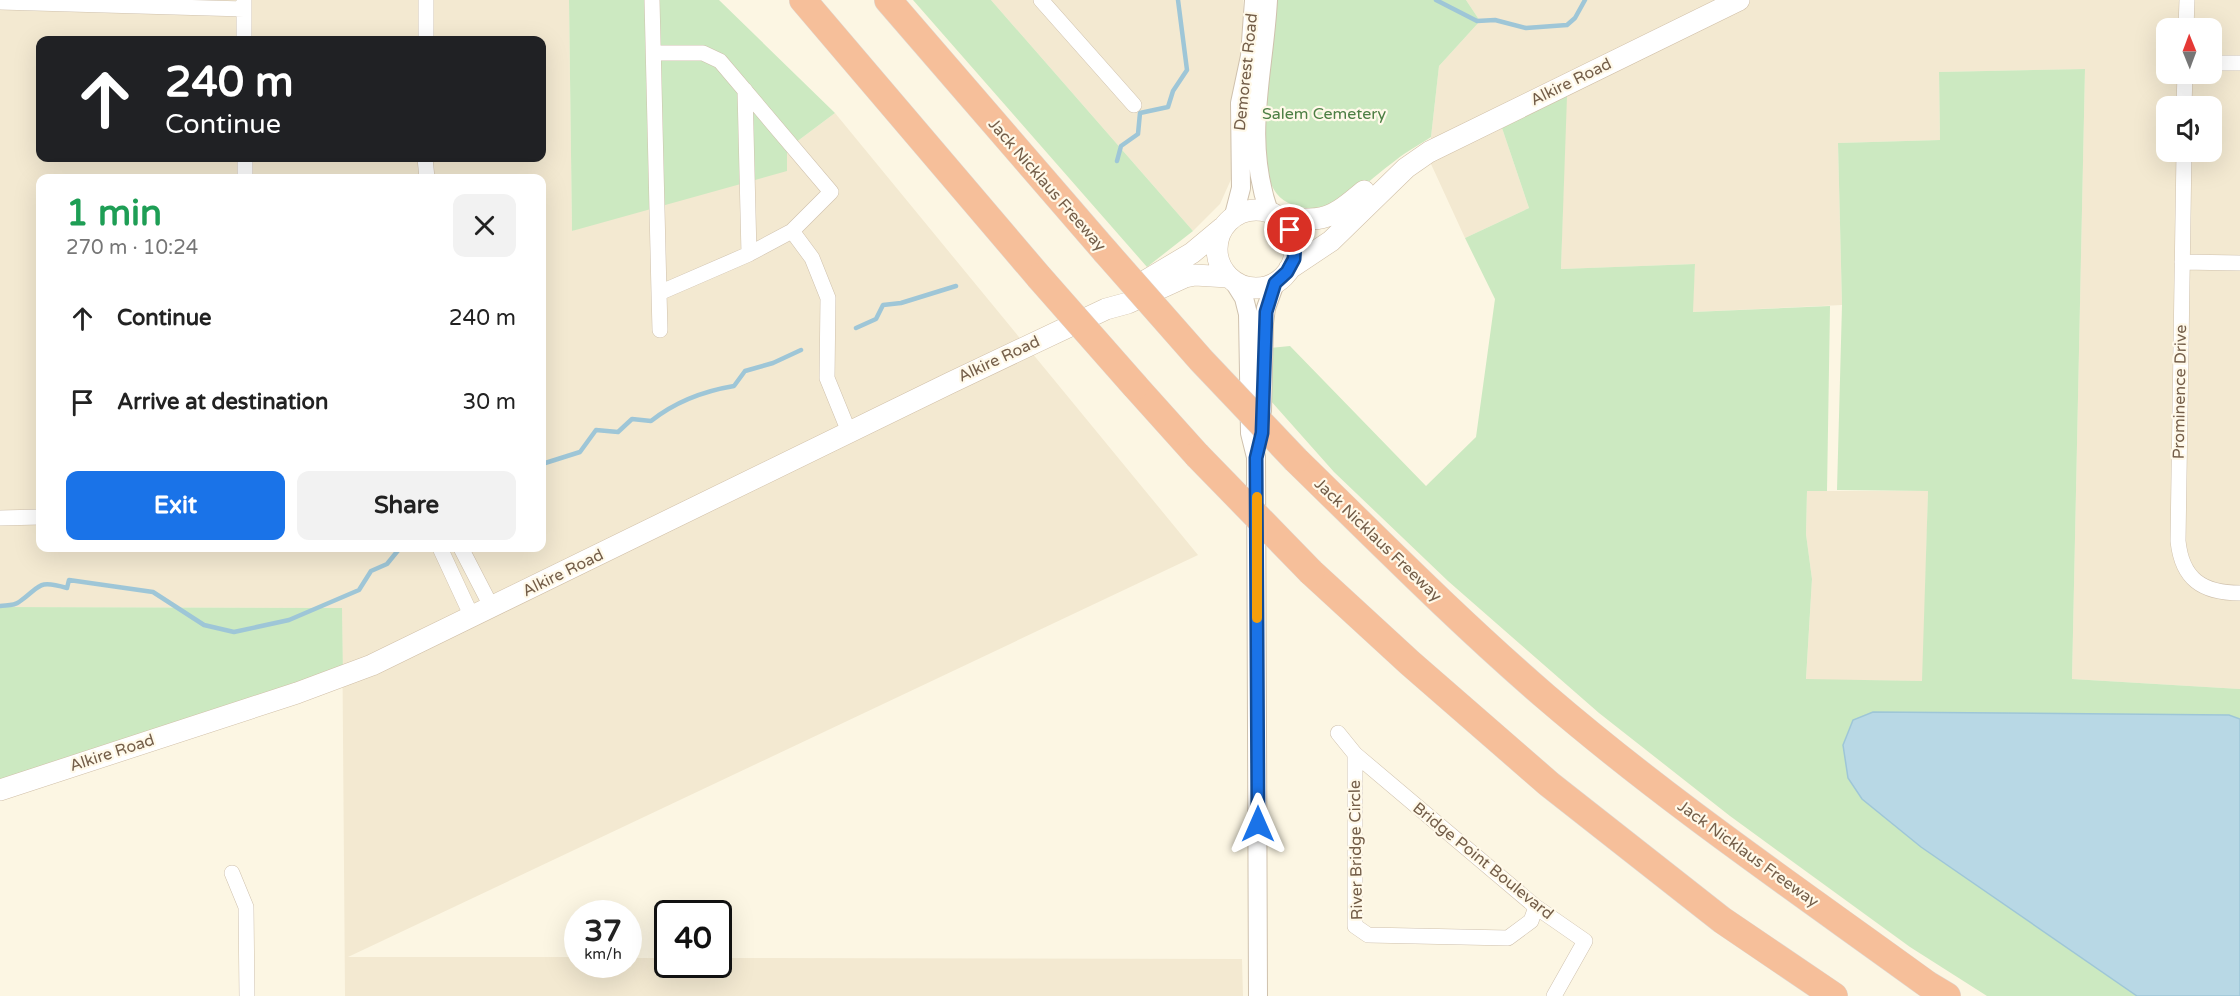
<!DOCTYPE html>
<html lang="en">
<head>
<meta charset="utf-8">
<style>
	:root { --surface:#fff; --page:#f2f2f2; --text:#222; --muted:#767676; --accent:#1a73e8 }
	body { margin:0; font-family:"Varela Round",sans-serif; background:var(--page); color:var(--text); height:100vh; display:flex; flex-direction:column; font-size:22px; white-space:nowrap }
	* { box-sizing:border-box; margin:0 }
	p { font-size:20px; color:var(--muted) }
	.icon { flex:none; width:33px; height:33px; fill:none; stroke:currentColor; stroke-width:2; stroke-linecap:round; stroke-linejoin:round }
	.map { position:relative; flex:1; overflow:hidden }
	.panel { position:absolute; left:36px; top:174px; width:510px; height:378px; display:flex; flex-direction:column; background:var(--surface); border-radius:12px; box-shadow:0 6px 24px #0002 }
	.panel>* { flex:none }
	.hud { position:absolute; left:36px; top:36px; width:510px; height:126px; border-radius:12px; box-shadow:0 6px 24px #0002; background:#202124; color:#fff; overflow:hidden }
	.needle { width:39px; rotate:359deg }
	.tools { position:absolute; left:2156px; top:18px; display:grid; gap:12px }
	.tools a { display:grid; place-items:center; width:66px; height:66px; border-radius:12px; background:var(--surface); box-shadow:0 6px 24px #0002; font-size:30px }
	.speed { position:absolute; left:564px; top:900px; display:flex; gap:12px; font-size:30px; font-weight:700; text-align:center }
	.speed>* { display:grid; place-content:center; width:78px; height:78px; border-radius:50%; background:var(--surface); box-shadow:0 6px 24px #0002; line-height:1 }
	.speed small { font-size:15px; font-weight:400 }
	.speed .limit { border:3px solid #111; border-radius:9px; background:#fff; color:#111 }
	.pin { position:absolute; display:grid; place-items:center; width:51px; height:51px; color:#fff; margin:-26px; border:3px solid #fff; border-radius:50%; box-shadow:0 2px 6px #0007 }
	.me { position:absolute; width:66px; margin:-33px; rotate:0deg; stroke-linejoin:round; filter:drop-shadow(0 0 4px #0008) }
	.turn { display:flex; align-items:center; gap:21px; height:126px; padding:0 30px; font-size:27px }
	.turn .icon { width:78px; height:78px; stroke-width:2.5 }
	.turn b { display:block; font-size:42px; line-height:51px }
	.round { display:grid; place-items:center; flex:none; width:63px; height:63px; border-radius:12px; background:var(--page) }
	.head { display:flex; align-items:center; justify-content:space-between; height:102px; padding:0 30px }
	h1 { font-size:36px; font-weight:700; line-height:45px; color:#1e9e55 }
	.action { display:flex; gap:12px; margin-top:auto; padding:12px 30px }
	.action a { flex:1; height:69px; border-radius:12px; background:var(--accent); color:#fff; font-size:24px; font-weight:700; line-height:69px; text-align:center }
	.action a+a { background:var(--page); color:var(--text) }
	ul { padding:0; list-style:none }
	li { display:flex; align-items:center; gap:18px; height:84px; padding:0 30px }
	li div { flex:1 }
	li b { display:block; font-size:22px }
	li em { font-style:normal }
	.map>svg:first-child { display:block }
	.residential { fill:#f3e9d1; fill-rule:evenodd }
	.green { fill:#cce9c1 }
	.water { fill:#b8d8e5; stroke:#9ec6d7; stroke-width:1.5 }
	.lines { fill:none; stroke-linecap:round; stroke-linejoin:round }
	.stream { stroke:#9ec6d7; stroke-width:4.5 }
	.minor-casing { stroke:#cfc1ad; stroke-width:16 }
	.tertiary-casing { stroke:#cfc1ad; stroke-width:20 }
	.secondary-casing { stroke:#d0bfa7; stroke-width:22 }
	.motorway-casing { stroke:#ded8d3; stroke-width:28 }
	.minor { stroke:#fff; stroke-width:15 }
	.tertiary { stroke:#fff; stroke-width:18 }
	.secondary { stroke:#fff; stroke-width:21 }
	.motorway { stroke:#f6bf9a; stroke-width:27 }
	.motorway-bridge-casing { stroke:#ded8d3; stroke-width:28; stroke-linecap:butt }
	.motorway-bridge { stroke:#f6bf9a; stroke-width:27 }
	.route-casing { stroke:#114b97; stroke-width:15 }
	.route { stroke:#1a73e8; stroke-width:10 }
	.slow { stroke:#f59e0b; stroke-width:10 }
	.labels { text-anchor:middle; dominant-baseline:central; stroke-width:4.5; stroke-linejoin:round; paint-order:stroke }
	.street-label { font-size:16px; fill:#745e49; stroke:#fff9e9 }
	.park-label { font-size:16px; fill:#4d7f44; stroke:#fff9e9 }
</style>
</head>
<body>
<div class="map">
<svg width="2240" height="996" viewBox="0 0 2240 996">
	<rect width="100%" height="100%" fill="#fcf6e3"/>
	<!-- residential -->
	<path class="residential" d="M0 0H569L572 231 787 149 835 113 1198 555 348 957H577L578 964H628L629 958H667L668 964H718L719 958 1242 959 1243 996H345L342 608 0 607ZM40 40H542V158H40ZM40 178H542V548H40Z
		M991 0H1243L1244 35 1233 97V175L1220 204 1193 231Z
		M1466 0H2240V689L2072 679 2085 69 1939 72 1940 140 1838 143 1842 305 1692 312 1695 264 1561 269 1566 96 1502 128 1529 208 1465 238 1431 164V137L1439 66 1480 21ZM2166 28H2211V74H2166ZM2166 106H2211V152H2166Z
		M1807 491H1928L1923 681 1806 680 1812 579 1806 534Z"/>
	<!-- green -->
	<path class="green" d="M569 0H719L835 113 787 149V171L572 231Z
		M913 0H991L1193 231 1147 267Z
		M1272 0H1466L1480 21 1439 66 1431 137C1419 145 1407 151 1396 160 1374 176 1346 205 1319 208 1306 210 1285 205 1277 194 1249 158 1268 46 1272 0Z
		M2085 69 2072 679 2240 689V719L2229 715 1873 712 1848 778 1862 799 1921 847 2137 996H1987L1910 947 1730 816 1599 713 1448 581 1334 472 1269 399 1270 348 1290 346 1426 486 1476 437 1495 299 1465 238 1529 208 1502 128 1567 96 1561 269 1695 264 1693 312 1830 306 1827 491H1807L1806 534 1812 579 1806 679 1922 681 1928 491 1837 490 1842 305 1838 143 1940 140 1939 72Z
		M0 607 342 608 343 676 0 790Z"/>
	<!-- water -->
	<path class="water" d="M1873 712 2229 715 2240 719V996H2137L1921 847 1862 799 1848 778 1843 745 1853 720Z"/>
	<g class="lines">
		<!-- stream -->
		<path class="stream" d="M1436 0 1477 21 1495 20 1526 28 1567 25 1575 18 1585 0
			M1117 161 1121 146 1138 134 1140 113 1168 107 1173 91 1187 70 1178 0
			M856 328 876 319 883 305 901 303 956 286
			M542 464 580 452 596 430 618 432 632 419 651 421C675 402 704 391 734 386L745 371 773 363 801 350
			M0 606C6 605 14 606 19 602 41 587 36 579 67 588L69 580 153 592 204 625 234 632 289 620 359 590 371 571 387 564 400 548"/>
		<!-- minor casing -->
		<g class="minor-casing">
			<path id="minor" d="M244 0V40
				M426 0V40
				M652 0 659 293 749 254 792 231 812 258 828 298 827 378 849 432
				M1041 0 1134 105
				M0 2 244 9
				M2186 28 2187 0
				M654 53H703L720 61 831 192 792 231
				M2211 63H2240
				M745 90 749 254
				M2184 106 2185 74
				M2184 152 2178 541C2182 579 2202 593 2240 593
				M245 158V178
				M425 158 427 178
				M2182 262 2240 263
				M659 293 660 330
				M0 518 40 517
				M440 548 472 617
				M461 548 492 608
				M1338 733 1355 754 1536 907 1585 941 1554 996
				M1355 754V926L1368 935 1508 938 1531 921 1536 907
				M232 873 246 907 247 996"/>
		</g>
		<!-- tertiary casing -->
		<g class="tertiary-casing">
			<path id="tertiary" d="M1268 0C1264 75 1243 137 1269 212
				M1234 215 1241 188 1240 103 1250 56 1254 0
				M1234 282 1244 298 1248 314 1250 433 1256 457 1258 996
				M1262 411 1264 323 1266 308 1275 283"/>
		</g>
		<!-- secondary casing -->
		<g class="secondary-casing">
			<path id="secondary" d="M1217 249a39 39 0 1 1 78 0a39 39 0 1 1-78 0Z
				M1280 218C1324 222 1331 219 1364 191
				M1289 269 1331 241 1406 168 1429 152 1739 0
				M1140 284 1192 253 1222 228
				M0 790 297 693 372 665 950 383 1106 309 1128 303 1185 277 1195 275 1228 277"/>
		</g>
		<!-- motorway casing -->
		<g class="motorway-casing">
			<path id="motorway" d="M803 0 1039 277
				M888 0 1105 251
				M1135 386 1197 455
				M1296 460C1378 540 1459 622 1546 697 1667 801 1799 891 1927 984L1947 996
				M1311 572 1410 663 1549 784 1722 920 1834 996"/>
		</g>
		<!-- minor -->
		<use href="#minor" class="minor"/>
		<!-- tertiary -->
		<use href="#tertiary" class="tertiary"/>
		<!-- secondary -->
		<use href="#secondary" class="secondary"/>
		<!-- motorway -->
		<use href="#motorway" class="motorway"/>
		<!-- motorway-bridge casing -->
		<g class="motorway-bridge-casing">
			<path id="motorway-bridge" d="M1105 251 1201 360 1296 460
				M1039 277 1135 386
				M1197 455 1311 572"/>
		</g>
		<!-- motorway-bridge -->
		<use href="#motorway-bridge" class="motorway-bridge"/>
	</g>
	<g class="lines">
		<!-- route casing -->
		<g class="route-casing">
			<path id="route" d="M1258 824 1256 458 1262 433 1266 312 1275 283 1287 272 1294 259 1295 244 1290 230"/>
		</g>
		<!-- route -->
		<use href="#route" class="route"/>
		<!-- slow -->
		<path class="slow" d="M1257 618V497"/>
	</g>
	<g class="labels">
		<!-- street labels -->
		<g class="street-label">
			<text transform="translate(1246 72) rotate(-84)">Demorest Road</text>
			<text transform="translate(1571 82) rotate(-26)">Alkire Road</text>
			<text transform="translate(1047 185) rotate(49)">Jack Nicklaus Freeway</text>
			<text transform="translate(999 359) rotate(-25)">Alkire Road</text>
			<text transform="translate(2180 392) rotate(-89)">Prominence Drive</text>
			<text transform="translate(1378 540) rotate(44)">Jack Nicklaus Freeway</text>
			<text transform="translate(563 573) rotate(-26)">Alkire Road</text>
			<text transform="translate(112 753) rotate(-18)">Alkire Road</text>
			<text transform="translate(1356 850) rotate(-91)">River Bridge Circle</text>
			<text transform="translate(1748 854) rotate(36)">Jack Nicklaus Freeway</text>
			<text transform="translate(1483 861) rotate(39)">Bridge Point Boulevard</text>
		</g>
		<!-- park labels -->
		<g class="park-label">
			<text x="1324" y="114">Salem Cemetery</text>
		</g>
	</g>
</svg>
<div class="tools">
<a><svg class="needle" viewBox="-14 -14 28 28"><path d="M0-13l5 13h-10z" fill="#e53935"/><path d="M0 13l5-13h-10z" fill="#767676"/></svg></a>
<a><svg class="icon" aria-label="sound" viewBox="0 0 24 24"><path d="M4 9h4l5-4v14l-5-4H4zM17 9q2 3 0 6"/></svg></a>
</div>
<div class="speed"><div>37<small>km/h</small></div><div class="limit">40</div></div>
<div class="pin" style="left:1290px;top:230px;background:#d93025"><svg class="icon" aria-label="arrive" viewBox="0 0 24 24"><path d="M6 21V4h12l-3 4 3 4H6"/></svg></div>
<svg class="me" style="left:1258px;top:824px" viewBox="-20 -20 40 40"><path d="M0-17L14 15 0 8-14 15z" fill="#1a73e8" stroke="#fff" stroke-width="4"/></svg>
<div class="hud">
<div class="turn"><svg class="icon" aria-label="ahead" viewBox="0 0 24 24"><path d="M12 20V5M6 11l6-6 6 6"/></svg><div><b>240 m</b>Continue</div></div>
</div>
<section class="panel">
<div class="head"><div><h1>1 min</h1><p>270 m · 10:24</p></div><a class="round"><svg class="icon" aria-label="close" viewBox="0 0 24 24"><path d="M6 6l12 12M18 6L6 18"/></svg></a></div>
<ul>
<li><svg class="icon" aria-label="ahead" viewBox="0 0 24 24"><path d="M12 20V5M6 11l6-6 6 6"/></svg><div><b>Continue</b></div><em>240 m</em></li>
<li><svg class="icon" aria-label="arrive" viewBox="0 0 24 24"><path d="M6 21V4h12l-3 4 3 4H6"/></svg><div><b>Arrive at destination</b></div><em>30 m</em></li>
</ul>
<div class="action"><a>Exit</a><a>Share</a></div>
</section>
</div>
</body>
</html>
